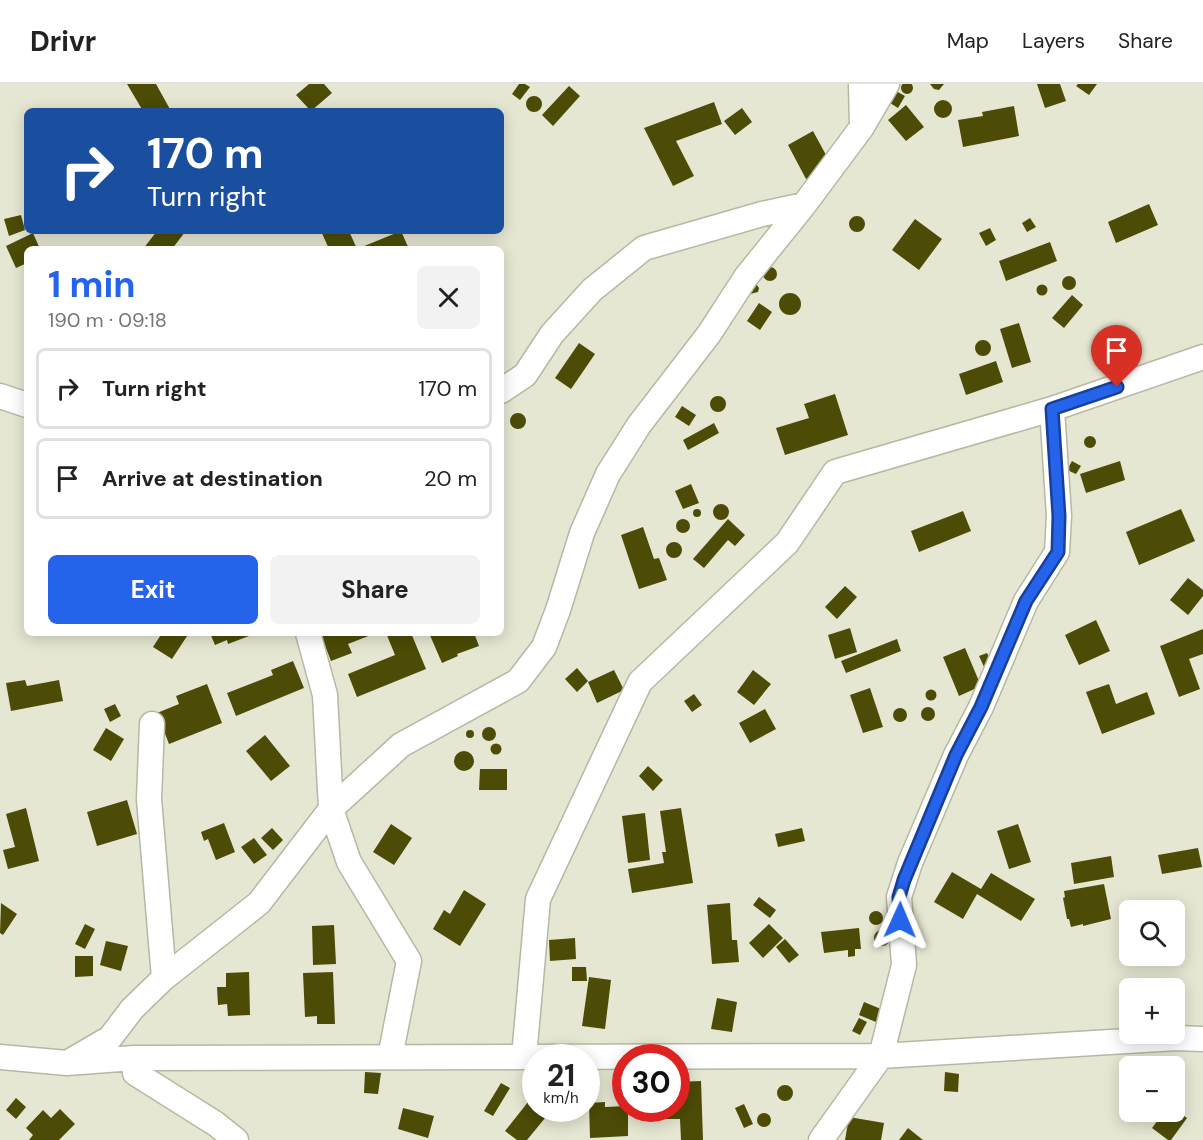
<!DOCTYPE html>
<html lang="en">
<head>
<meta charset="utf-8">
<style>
	:root { --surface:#fff; --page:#f2f2f2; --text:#222; --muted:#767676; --line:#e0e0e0; --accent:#2563eb }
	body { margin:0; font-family:"DM Sans",sans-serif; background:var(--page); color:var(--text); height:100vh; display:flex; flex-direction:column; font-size:22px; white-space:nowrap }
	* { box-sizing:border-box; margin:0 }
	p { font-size:20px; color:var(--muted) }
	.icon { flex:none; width:33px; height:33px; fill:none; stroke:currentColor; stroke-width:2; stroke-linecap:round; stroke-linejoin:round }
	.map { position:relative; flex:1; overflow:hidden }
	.panel { position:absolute; left:24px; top:162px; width:480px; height:390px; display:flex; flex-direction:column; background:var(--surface); border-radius:9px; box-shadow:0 3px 15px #0003 }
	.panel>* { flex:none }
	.top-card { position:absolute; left:24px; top:24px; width:480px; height:126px; border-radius:9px; box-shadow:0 3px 15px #0003; background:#1a4fa0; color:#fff; overflow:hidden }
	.controls { position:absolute; left:1119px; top:816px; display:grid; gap:12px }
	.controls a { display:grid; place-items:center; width:66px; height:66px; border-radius:9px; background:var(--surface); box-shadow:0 3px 15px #0003; font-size:30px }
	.speed { position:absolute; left:522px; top:960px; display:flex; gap:12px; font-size:30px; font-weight:700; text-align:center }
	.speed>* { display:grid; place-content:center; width:78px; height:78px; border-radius:50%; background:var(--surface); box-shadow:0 3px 15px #0003; line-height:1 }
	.speed small { font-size:15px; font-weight:400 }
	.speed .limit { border:9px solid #d22; background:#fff; color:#111 }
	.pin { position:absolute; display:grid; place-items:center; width:51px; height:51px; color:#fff; margin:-62px -26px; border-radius:50% 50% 50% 0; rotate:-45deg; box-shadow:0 0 6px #0007 }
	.pin .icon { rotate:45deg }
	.me { position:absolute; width:66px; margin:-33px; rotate:1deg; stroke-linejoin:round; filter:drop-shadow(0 0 4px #0008) }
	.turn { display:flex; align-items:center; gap:21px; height:126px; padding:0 24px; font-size:27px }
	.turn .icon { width:78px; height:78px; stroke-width:2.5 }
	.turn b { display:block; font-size:42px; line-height:51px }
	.round { display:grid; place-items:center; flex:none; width:63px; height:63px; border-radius:9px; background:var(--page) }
	.summary { display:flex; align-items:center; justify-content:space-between; height:102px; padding:0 24px }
	h1 { font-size:36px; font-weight:700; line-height:45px; color:var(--accent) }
	.cta { display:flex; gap:12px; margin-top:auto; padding:12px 24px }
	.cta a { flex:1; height:69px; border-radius:9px; background:var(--accent); color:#fff; font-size:24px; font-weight:700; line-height:69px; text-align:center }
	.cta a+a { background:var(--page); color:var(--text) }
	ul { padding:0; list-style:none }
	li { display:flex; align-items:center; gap:18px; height:81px; margin:0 12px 9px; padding:0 12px; border:3px solid var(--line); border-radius:9px }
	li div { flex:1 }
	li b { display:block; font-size:22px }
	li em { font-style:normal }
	header { display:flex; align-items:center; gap:36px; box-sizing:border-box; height:84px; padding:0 30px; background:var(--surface); border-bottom:2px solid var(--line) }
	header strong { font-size:28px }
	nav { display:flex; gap:33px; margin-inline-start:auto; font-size:21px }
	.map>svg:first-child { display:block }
	.building { fill:#4c4c06 }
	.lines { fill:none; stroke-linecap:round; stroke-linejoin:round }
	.minor-casing { stroke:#b6b8a3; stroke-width:27 }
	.minor { stroke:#fff; stroke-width:24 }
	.route-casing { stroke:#184099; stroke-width:15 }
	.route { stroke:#2563eb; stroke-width:10 }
</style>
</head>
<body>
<header>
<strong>Drivr</strong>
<nav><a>Map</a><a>Layers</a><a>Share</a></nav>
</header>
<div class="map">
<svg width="1203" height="1056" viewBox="0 0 1203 1056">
	<rect width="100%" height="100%" fill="#e6e7d2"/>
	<!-- building -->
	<path class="building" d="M901 4a6 6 0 1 1 12 0a6 6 0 1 1-12 0Z
		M127 0H156L171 27H143Z
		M309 0H324L332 9 311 27 296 11Z
		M519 0H525L530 3 520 16 512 10Z
		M930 0H944L939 6 934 5Z
		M1037 0H1060L1066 17 1045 24Z
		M1078 0H1097L1089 11 1076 2Z
		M569 2 580 12 553 42 542 31Z
		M896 7 905 12 898 24 890 19Z
		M526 20a8 8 0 1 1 16 0a8 8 0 1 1-16 0Z
		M934 25a9 9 0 1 1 18 0a9 9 0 1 1-18 0Z
		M714 18 722 40 676 57 694 92 673 102 644 44Z
		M906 21 924 43 906 57 888 36Z
		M1014 22 1019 52 963 63 958 36 983 32 982 28Z
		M742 24 752 38 735 51 724 37Z
		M813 47 832 82 806 95 788 61Z
		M1149 120 1158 141 1116 159 1108 138Z
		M21 131 25 146 9 152 4 135Z
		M849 140a8 8 0 1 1 16 0a8 8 0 1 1-16 0Z
		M1030 134 1036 143 1027 148 1022 139Z
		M915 135 942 155 919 186 892 166Z
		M990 144 996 156 986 162 979 149Z
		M157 147H183L185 148 172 165H143Z
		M321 147H349L357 165 401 147 409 165H329Z
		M33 149 40 165H27V179L16 184 6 162Z
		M1050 158 1057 177 1006 197 999 177Z
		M763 190a7 7 0 1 1 14 0a7 7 0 1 1-14 0Z
		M1062 199a7 7 0 1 1 14 0a7 7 0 1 1-14 0Z
		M755 198 759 204 758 208 750 210 747 207Z
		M1036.5 206a5.5 5.5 0 1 1 11 0a5.5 5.5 0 1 1-11 0Z
		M779 220a11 11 0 1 1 22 0a11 11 0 1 1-22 0Z
		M1072 211 1083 221 1064 244 1052 234Z
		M759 219 772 228 760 246 747 237Z
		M1019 239 1031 278 1012 284 1000 245Z
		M975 264a8 8 0 1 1 16 0a8 8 0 1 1-16 0Z
		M579 259 595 270 571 305 555 294Z
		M996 277 1003 298 966 311 959 290Z
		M835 310 848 351 785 371 776 344 809 334 804 320Z
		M710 320a8 8 0 1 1 16 0a8 8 0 1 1-16 0Z
		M682 322 696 331 689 342 675 333Z
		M510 337a8 8 0 1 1 16 0a8 8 0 1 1-16 0Z
		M714 339 719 349 688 366 683 356Z
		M1084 358a6 6 0 1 1 12 0a6 6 0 1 1-12 0Z
		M1072 377 1081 382 1076 390 1067 386Z
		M1120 377 1125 396 1086 409 1080 390Z
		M691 400 699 419 683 425 675 407Z
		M713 428a8 8 0 1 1 16 0a8 8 0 1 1-16 0Z
		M693 429a4 4 0 1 1 8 0a4 4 0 1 1-8 0Z
		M1181 425 1195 457 1139 481 1126 448Z
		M963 427 971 447 919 468 911 447Z
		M676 442a7 7 0 1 1 14 0a7 7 0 1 1-14 0Z
		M728 435 745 451 735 462 728 456 704 484 693 475Z
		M643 443 654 475 659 474 667 496 639 505 621 451Z
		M666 466a8 8 0 1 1 16 0a8 8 0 1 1-16 0Z
		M1188 494 1203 506V512L1188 531 1170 516Z
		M845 502 857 513 837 535 825 523Z
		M1096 536 1110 567 1079 581 1065 551Z
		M850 544 857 568 835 575 828 551Z
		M1203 545V570L1189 575 1200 605 1179 613 1160 562Z
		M162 549H189L172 575 153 563Z
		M210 549H248L249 552 228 560 227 556 215 561Z
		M320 549H376L348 560 352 569 331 577Z
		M386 549H411L426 585 357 613 348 590 395 571Z
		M429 549H474L479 562 457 570 458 572 442 579Z
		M897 555 901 567 846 589 841 577Z
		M965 564 981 602 959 612 943 573Z
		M987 569 993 581 985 585 979 572Z
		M293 577 304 604 236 632 227 609 273 591 271 586Z
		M577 584 588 597 577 608 565 595Z
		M614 586 624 606 597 619 588 598Z
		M753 586 771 600 754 621 737 608Z
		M25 596 27 602 59 596 63 617 11 627 6 599Z
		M207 600 222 639 169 660 157 629 179 620 176 612Z
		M1109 600 1116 620 1147 608 1155 630 1102 650 1086 608Z
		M870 604 883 643 863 649 850 611Z
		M925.5 611a5.5 5.5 0 1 1 11 0a5.5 5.5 0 1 1-11 0Z
		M694 610 702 621 692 628 684 617Z
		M115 620 121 632 110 638 104 625Z
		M921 630a7 7 0 1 1 14 0a7 7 0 1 1-14 0Z
		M893 631a7 7 0 1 1 14 0a7 7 0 1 1-14 0Z
		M765 625 776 645 750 659 739 639Z
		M482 650a7 7 0 1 1 14 0a7 7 0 1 1-14 0Z
		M106 644 124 655 111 677 93 666Z
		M466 650a4 4 0 1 1 8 0a4 4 0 1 1-8 0Z
		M265 651 290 682 271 697 246 667Z
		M490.5 665a5.5 5.5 0 1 1 11 0a5.5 5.5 0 1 1-11 0Z
		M454 677a10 10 0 1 1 20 0a10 10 0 1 1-20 0Z
		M648 682 663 696 653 707 639 692Z
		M480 685H507V706H479Z
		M127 716 137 750 97 762 87 728Z
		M26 724 39 777 8 785 3 766 15 763 6 730Z
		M681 724 693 799 632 809 628 785 664 779 662 768H666L660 727Z
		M645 729 650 776 628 779 622 732Z
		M224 739 235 768 216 776 208 755 204 757 201 748Z
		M391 740 412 754 394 781 373 768Z
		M1018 740 1031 778 1009 785 997 747Z
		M272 744 283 756 273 766 261 754Z
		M802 744 805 757 778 763 775 750Z
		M254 754 267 771 254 780 241 763Z
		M1198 764 1202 783 1162 790 1158 771Z
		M1111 772 1114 793 1074 800 1071 779Z
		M952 788 981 805 991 789 1035 815 1021 837 977 810 963 835 934 818Z
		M1104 800 1111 835 1083 842V840L1071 843 1069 835H1067L1063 814 1065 813 1064 807Z
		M464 806 486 820 460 862 433 845 444 826 450 830Z
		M759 813 776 826 770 834 753 821Z
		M1 819 17 830 3 851 0 849Z
		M730 819 732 856H737L739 878 712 880 707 821Z
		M869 834a7 7 0 1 1 14 0a7 7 0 1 1-14 0Z
		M85 840 95 845 85 865 75 860Z
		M769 840 783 854 763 874 749 859Z
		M334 841 336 880 313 881 312 842Z
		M859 844 861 865H855V872L848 873V866L824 869 821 848Z
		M874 854a8 8 0 1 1 16 0a8 8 0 1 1-16 0Z
		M575 854 576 875 550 877 549 856Z
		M785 855 799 871 789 879 776 863Z
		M106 857 128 862 121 887 100 881Z
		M75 872H93V892L75 893Z
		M572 883H586L587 897H572Z
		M249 888 250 931 228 932 227 920 218 921 217 903H226V889Z
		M333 888 335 940H317V932L305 933 303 889Z
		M589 893 611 896 605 945 582 942Z
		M717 914 737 918 732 948 711 945Z
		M864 918 881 925 876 938 859 931Z
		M859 934 867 938 860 951 852 947Z
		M365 988 381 989 378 1010 364 1009Z
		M945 988 959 990 958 1008 944 1007Z
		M701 997 703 1056H681L680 1035H660V1024H676V998Z
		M501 999 510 1004 493 1032 484 1027Z
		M777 1009a8 8 0 1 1 16 0a8 8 0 1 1-16 0Z
		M532 1013 536 1016V1024H546L550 1028 527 1056H517L505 1047Z
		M16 1014 26 1023 16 1035 6 1026Z
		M605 1018V1023L626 1022V1024H628V1052L590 1054 589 1019Z
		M744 1020 753 1040 744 1044 735 1024Z
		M403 1024 434 1032 428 1054 398 1045Z
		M60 1025 75 1040 59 1056H29L33 1051 26 1044 43 1026 51 1034Z
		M1174 1025 1187 1034 1171 1056H1168L1152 1044 1164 1028H1174Z
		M757 1036a7 7 0 1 1 14 0a7 7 0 1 1-14 0Z
		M849 1033 884 1039 881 1056H845Z
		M908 1044 923 1056H899Z"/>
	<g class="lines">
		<!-- minor casing -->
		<g class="minor-casing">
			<path id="minor" d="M861 0 862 43
				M501 307 525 291 552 250 592 206 644 164 762 130 804 121
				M0 312 27 321
				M308 549 325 611 331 725 349 778 409 877 390 973
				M152 640 149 715 164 894
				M0 973 67 979 134 974 881 972 1176 954 1203 955
				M524 973 538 815 640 598 787 459 835 388 1052 325 1203 273
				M134 974 135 989 216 1040 236 1056
				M67 979 110 954 132 925 164 894 259 819 331 725 401 661 518 597 544 563 558 526 582 449 608 390 639 341 709 250 746 193 804 121 862 43 887 0
				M821 1056 881 972 904 881 899 813 910 779 956 671 981 623 1026 517 1057 468 1059 432 1052 325"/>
		</g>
		<!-- minor -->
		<use href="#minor" class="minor"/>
	</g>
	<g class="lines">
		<!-- route casing -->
		<g class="route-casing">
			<path id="route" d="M900 836 899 813 904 796 956 671 981 623 1026 517 1058 468 1059 432 1052 325 1117 303"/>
		</g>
		<!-- route -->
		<use href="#route" class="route"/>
	</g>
</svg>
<div class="controls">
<a><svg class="icon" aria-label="search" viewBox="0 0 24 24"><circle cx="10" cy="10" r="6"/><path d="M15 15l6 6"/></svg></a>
<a>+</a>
<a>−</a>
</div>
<div class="speed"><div>21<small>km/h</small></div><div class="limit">30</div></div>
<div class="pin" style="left:1117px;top:303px;background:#d93025"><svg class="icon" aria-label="arrive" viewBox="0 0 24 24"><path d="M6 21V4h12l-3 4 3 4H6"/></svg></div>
<svg class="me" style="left:900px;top:836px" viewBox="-20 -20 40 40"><path d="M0-17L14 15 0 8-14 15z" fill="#2563eb" stroke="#fff" stroke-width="4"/></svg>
<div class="top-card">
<div class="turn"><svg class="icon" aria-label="right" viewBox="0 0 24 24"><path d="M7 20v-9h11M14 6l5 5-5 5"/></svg><div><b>170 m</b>Turn right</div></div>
</div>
<section class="panel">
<div class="summary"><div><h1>1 min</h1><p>190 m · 09:18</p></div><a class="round"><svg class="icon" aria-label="close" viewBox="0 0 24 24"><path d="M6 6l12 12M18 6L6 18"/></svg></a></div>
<ul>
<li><svg class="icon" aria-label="right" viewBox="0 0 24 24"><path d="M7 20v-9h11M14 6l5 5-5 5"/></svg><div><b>Turn right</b></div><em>170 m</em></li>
<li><svg class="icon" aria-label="arrive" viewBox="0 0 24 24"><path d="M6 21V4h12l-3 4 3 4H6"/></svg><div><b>Arrive at destination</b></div><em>20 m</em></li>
</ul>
<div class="cta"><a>Exit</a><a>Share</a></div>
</section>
</div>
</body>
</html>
